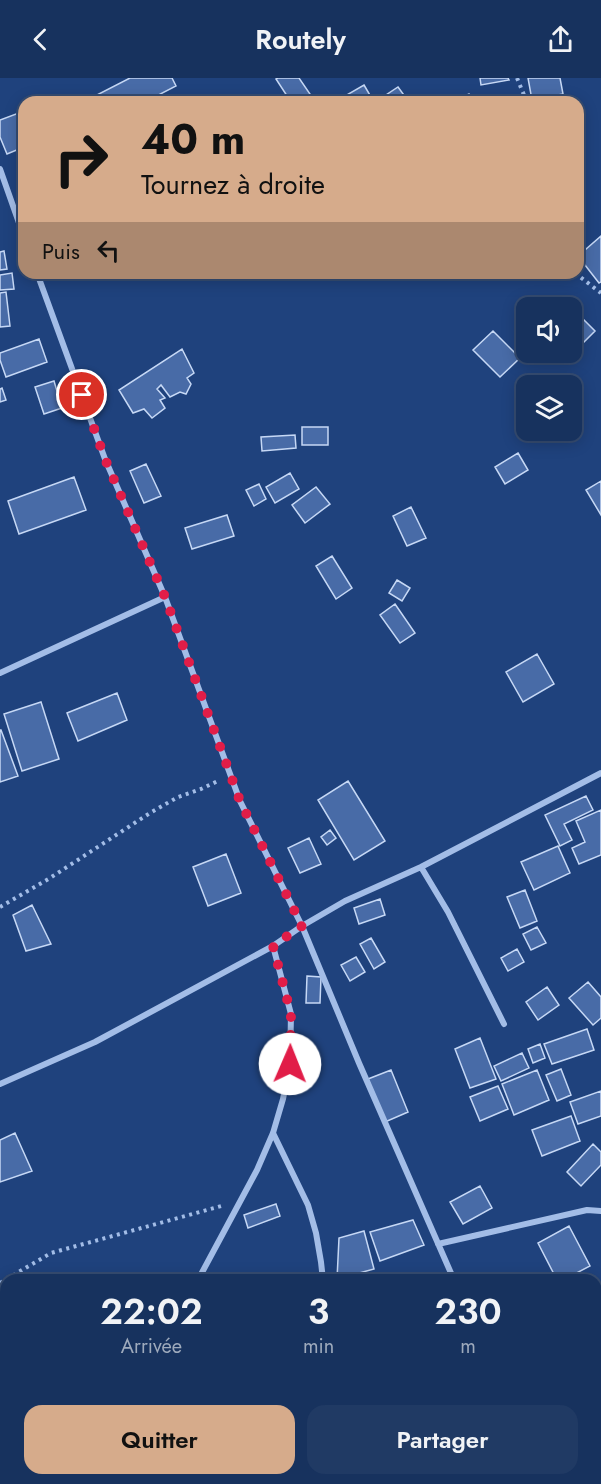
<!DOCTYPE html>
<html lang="fr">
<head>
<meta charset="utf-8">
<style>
	:root { --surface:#17325e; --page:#203a64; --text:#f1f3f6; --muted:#9eaabc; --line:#364d73; --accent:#d6ab8b }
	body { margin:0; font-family:Jost,sans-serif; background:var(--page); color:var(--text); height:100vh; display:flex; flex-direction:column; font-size:22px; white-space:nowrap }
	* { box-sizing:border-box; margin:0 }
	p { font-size:20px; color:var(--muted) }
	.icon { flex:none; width:33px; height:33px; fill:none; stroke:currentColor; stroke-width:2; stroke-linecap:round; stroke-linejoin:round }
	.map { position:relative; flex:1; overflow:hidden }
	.side { position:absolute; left:0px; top:1196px; width:602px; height:212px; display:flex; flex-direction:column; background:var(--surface); border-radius:18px 18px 0 0; box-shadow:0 3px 15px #0003,0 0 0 2px var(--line) }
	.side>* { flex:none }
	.hud { position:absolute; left:18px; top:18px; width:566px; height:183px; border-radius:18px; box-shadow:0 3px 15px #0003,0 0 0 2px var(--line); background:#d6ab8b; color:#111; overflow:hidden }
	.fabs { position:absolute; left:516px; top:219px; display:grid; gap:12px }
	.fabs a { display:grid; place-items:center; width:66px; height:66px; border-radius:12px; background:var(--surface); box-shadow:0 3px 15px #0003,0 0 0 2px var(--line); font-size:30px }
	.pin { position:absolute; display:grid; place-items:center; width:51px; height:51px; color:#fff; margin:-26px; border:3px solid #fff; border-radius:50%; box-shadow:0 2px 6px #0007 }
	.me { position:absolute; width:66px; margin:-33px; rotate:1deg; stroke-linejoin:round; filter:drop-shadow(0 0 4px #0008) }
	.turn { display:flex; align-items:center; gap:21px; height:126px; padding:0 24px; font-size:27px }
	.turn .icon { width:78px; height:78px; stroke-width:2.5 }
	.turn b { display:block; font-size:42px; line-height:51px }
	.then { display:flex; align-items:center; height:57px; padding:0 24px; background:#0003; gap:12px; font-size:22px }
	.eta { display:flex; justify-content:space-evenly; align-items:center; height:102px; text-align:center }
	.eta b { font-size:36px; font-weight:600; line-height:42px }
	.cta { display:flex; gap:12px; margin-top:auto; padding:12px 24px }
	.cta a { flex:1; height:69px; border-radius:18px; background:var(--accent); color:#111; font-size:24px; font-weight:600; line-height:69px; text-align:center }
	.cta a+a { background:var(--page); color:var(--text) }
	header { display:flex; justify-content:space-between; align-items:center; height:78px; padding:0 24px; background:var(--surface); font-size:27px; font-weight:600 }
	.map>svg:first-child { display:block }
	.building { fill:#486ba7; stroke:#c6d8f5; stroke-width:1.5 }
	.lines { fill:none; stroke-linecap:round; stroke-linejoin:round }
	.path { stroke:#a3bde7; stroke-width:4; stroke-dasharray:3 4.5; stroke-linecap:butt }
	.minor { stroke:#a3bde7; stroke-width:6 }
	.route { stroke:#e11d48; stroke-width:10; stroke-dasharray:0 18 }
</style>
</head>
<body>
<header><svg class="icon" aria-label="back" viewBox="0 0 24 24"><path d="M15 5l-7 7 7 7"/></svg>Routely<svg class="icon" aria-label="share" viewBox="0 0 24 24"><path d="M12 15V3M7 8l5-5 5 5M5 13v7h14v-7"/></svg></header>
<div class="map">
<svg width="601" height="1406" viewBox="0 0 601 1406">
	<rect width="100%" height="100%" fill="#1f427d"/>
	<!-- building -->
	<path class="building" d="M130 0H172L176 8 145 24H91L89 21Z
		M278 0H299L310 16 298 24H291L276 1Z
		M480 0H508L509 2 481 7Z
		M528 0H560L563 16 532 22Z
		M364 7 374 24H339L338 22Z
		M398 9 409 24H391L386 17Z
		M469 16 472 24H451Z
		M24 33V69L7 76 0 59V42Z
		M601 158V204L599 205 578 178Z
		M4 173 7 191 0 192V174Z
		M12 195 14 211 0 212V197Z
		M6 214 10 248 0 249V215Z
		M572 230 595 253 572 276 570 274H572Z
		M493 253 520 280 500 299 473 272Z
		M39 261 47 284 6 299 0 282V275Z
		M182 271 194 295 187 300 191 306 186 316 180 314 170 319 161 307 157 311 165 320 160 322 165 330 152 340 144 331 133 335 119 312Z
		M54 303 62 330 44 336 35 309Z
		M2 310 6 322 0 324V311Z
		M302 349H328V367H302Z
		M295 357 296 370 262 373 261 359Z
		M518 375 528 392 505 406 495 389Z
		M146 386 161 418 144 425 130 393Z
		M290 395 299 411 275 425 266 409Z
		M74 399 86 432 19 456 8 423Z
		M601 403V437L586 412Z
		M259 406 266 421 254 428 246 412Z
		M316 409 330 426 305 445 292 427Z
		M411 429 426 460 407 468 393 438Z
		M227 437 234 458 192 471 185 450Z
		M332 478 352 510 336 521 316 488Z
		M397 502 410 510 402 523 389 515Z
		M395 526 415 555 400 565 380 537Z
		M537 576 554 606 523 624 506 594Z
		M117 615 127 642 78 663 67 635Z
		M41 624 59 681 22 693 4 636Z
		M0 652H1L18 698 0 704Z
		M348 703 385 763 354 782 318 722Z
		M586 718 593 732 564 746 572 762 560 768 545 737Z
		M601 732V777L579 786 572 770 585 764 576 743Z
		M330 752 336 760 327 767 321 759Z
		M309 760 321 786 300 795 288 770Z
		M558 768 570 795 534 812 521 784Z
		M226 776 241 815 208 828 193 789Z
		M525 812 537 843 520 850 507 819Z
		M380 821 385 837 359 846 354 830Z
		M32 827 51 866 26 873 13 837Z
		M537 849 546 865 531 872 523 856Z
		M371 860 385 884 374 891 360 866Z
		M517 871 524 884 508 893 501 880Z
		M356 879 365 894 350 903 341 887Z
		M307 898 321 899 320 925H306Z
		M588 904 601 919V940L593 947 569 920Z
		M547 909 559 927 538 942 526 924Z
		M587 951 594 972 552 986 544 966Z
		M480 960 496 1001 470 1010 455 971Z
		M540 966 545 980 533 985 528 971Z
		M522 975 529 990 501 1003 494 988Z
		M561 991 571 1017 557 1023 546 997Z
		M391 992 408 1034 385 1044 368 1001Z
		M537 992 549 1022 514 1037 502 1006Z
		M498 1008 508 1031 480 1043 470 1019Z
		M601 1013V1038L578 1046 570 1024Z
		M571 1038 580 1063 542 1078 532 1052Z
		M15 1055 32 1093 0 1104V1062Z
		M593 1066 601 1074V1087L581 1108 567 1094Z
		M480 1108 492 1130 463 1146 450 1124Z
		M276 1126 280 1138 248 1150 244 1137Z
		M413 1142 424 1167 380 1183 370 1154Z
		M569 1148 590 1188 563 1202H557L538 1165Z
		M364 1153 374 1191 337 1201 339 1160Z"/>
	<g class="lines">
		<!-- path -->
		<path class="path" d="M517 0 524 17 531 24
			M575 195 601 215
			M0 829 50 800 150 735 178 719 201 711 220 702
			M0 1205 51 1175 225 1127"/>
		<!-- minor -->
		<path class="minor" d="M0 91 24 159
			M37 195 105 381 165 519 240 723 302 848 359 985 454 1202
			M0 595 165 519
			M421 789 448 834 504 946
			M0 1006 95 964 273 868 302 848 345 823 421 789 601 695
			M273 1055 308 1127 316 1155 321 1184 323 1202
			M438 1166 587 1132 601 1133
			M198 1202 257 1092 273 1055 283 1021 290 986 291 936 273 868
			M0 1338 6 1329
			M543 1401 546 1406
			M330 1406V1401"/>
	</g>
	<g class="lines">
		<!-- route -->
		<path class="route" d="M82 317 105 381 165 519 240 723 302 848 273 868 291 936 290 986"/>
	</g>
</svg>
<div class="fabs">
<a><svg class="icon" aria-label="sound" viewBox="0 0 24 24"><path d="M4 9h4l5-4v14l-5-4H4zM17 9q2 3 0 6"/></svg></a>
<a><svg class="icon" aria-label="layers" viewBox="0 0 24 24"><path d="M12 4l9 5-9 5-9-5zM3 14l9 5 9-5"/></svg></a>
</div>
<div class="pin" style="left:82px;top:317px;background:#d93025"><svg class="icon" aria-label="arrive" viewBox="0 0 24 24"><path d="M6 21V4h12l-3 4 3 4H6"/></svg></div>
<svg class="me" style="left:290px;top:986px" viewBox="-20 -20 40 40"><circle r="19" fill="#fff"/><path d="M0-13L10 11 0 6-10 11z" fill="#e11d48"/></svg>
<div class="hud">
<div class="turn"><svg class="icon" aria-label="right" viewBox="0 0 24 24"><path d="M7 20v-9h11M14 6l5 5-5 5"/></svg><div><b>40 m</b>Tournez à droite</div></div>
<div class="then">Puis<svg class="icon" aria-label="left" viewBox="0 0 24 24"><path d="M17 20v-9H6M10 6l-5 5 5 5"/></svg></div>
</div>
<section class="side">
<div class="eta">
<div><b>22:02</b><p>Arrivée</p></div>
<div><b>3</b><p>min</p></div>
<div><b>230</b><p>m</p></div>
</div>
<div class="cta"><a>Quitter</a><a>Partager</a></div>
</section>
</div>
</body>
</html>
